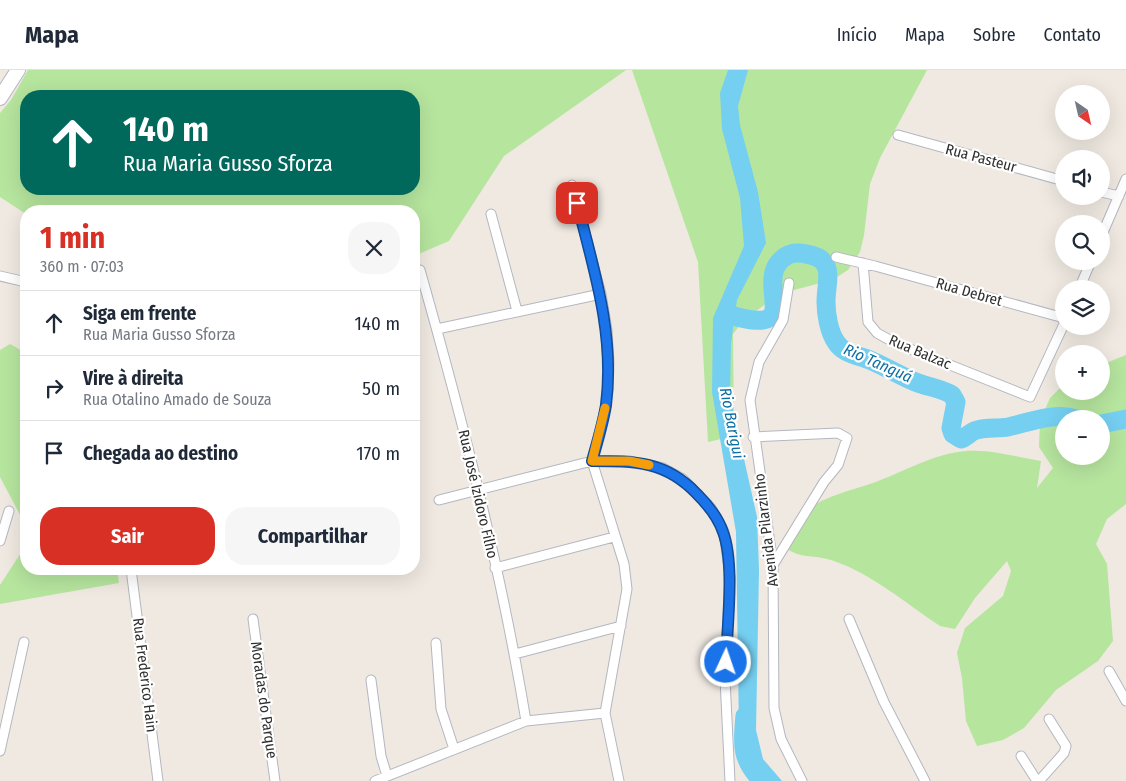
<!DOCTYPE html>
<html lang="pt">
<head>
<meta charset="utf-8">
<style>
	:root { --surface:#fff; --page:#f6f6f7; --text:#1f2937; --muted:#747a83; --line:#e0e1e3; --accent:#d93025 }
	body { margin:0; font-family:"Fira Sans Condensed",sans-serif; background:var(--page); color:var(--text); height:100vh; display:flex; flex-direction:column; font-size:19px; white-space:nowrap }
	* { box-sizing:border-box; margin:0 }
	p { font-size:16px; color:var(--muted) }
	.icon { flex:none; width:28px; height:28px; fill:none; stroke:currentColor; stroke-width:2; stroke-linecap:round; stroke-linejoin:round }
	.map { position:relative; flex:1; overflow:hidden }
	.panel { position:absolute; left:20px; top:135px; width:400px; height:370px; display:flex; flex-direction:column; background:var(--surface); border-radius:20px; box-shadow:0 5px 20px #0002 }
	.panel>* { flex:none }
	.guide { position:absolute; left:20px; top:20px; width:400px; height:105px; border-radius:20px; box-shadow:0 5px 20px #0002; background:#00695c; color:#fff; overflow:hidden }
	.needle { width:32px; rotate:146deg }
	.fabs { position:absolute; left:1055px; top:15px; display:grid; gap:10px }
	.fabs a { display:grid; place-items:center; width:55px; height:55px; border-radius:50%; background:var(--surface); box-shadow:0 5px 20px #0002; font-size:25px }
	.pin { position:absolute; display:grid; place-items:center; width:42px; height:42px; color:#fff; margin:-21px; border-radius:10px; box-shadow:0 2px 8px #0006 }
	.me { position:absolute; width:55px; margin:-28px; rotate:3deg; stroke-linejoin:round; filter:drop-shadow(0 0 4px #0008) }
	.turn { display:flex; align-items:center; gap:18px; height:105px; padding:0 20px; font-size:22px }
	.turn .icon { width:65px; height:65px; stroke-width:2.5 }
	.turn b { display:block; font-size:35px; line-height:42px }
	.round { display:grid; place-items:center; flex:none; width:52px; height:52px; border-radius:20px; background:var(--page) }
	.overview { display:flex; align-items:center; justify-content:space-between; height:85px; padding:0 20px }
	h1 { font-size:30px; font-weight:700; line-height:38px; color:var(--accent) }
	.cta { display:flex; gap:10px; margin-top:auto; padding:10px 20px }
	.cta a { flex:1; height:58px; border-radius:20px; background:var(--accent); color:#fff; font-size:20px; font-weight:700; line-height:58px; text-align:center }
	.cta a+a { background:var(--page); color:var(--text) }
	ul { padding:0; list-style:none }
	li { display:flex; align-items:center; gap:15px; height:65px; padding:0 20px; border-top:1px solid var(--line) }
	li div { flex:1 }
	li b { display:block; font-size:19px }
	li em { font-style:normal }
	header { display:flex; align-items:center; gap:30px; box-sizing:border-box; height:70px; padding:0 25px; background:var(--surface); border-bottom:1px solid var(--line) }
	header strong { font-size:24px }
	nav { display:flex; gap:28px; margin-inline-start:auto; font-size:18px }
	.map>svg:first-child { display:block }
	.green { fill:#b6e59e; fill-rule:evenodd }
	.water { fill:#75cff0 }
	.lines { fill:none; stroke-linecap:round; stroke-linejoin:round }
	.river { stroke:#75cff0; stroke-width:19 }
	.street-casing { stroke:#b4b7c1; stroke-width:11 }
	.secondary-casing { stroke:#b4b7c1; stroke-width:16 }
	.street { stroke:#fff; stroke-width:9 }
	.secondary { stroke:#fff; stroke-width:14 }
	.route-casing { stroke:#114b97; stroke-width:12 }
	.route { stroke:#1a73e8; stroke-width:9 }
	.slow { stroke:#f59e0b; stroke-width:9 }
	.labels { text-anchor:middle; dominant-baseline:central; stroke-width:4.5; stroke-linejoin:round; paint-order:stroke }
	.street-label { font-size:15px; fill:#2e2e2e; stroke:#fff }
	.water-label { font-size:16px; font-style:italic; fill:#0d6fa3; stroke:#fff }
</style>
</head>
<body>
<header>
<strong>Mapa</strong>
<nav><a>Início</a><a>Mapa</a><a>Sobre</a><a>Contato</a></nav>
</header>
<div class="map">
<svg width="1126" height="711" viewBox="0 0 1126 711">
	<rect width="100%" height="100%" fill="#efe9e1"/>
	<!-- green -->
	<path class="green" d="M28 0H626L504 86 449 171 414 186V141H26V144L0 127V43L11 30ZM26 26H414V119H26Z
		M632 0H927L880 88 870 114 864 165 860 182 848 200 832 210 794 220 774 228 744 250 733 264 734 366 708 372 698 192Z
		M10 274 26 283V456L0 407V280Z
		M1126 285V434L1107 449 1096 474 1107 494 1113 571 1098 591 1056 620 1024 658 1003 670 977 676 966 651 962 608 957 583 965 558 1003 526 1011 501 1007 491 975 528 955 559 940 556C907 534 872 504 834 491 812 483 797 491 781 473 788 460 795 450 807 440 827 425 850 421 873 413 904 402 932 384 966 381 990 379 1017 387 1041 391L1037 418 1053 398 1039 377 1040 351 1050 328 1064 314V321H1101V295ZM1064 349H1101V386H1064Z
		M26 475V499H117L119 513 0 534V515Z"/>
	<!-- water -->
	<path class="water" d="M728 0H748L738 36 740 55 758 122 766 173 737 230 731 273 730 326 757 447 759 500 756 660 763 689 782 711H767L749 693 739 661 736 462 712 322 713 248 744 176 740 128 722 59 720 23Z"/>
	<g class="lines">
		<!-- river -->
		<path class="river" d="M730 245C806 267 755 215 781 190 788 183 797 182 806 184 837 189 826 210 826 232 826 244 829 262 836 272 844 285 859 285 872 291 886 297 899 305 913 311 926 317 941 318 952 325L956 332 951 358 953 364 961 369C967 367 971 361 977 360 987 357 998 359 1008 357 1030 352 1054 342 1077 349
			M1101 354 1126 349
			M745 646C742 675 741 689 762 711"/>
		<!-- street casing -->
		<g class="street-casing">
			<path id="street" d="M898 65 1064 111
				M572 115 601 224 607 260 609 293 606 336 592 391 624 494 627 519 605 643 619 711
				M1101 122 1119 126
				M491 144 517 241
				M1101 167 1126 109
				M836 187 875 196 1064 248
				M863 193 868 252 877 263 895 273 1030 327 1064 254
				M420 200C462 348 501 499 526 651
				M0 206 26 212
				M789 213 783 250 759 292 750 330 773 495 774 638 781 669 802 711
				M1079 219 1091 191
				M437 259 601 224
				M753 367 838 363 847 368 838 395 824 412 773 495
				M439 430 592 391H629L663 398 683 409 711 438 724 462 730 507 725 609 730 711
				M0 471 9 441
				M495 498 614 467
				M131 499 158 711
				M253 549 275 711
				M849 549 884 632 925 711
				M436 573 441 639 454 679
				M515 584 621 556
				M1109 601 1126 631
				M371 610 381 686 387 706
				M0 681 24 572
				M1021 686 1037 711
				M375 711 526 651 605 643
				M1039 711 1064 683 1066 676 1049 649"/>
		</g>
		<!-- secondary casing -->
		<g class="secondary-casing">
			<path id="secondary" d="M0 28 18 0"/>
		</g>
		<!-- street -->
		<use href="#street" class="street"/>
		<!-- secondary -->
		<use href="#secondary" class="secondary"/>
	</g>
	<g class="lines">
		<!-- route casing -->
		<g class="route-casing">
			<path id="route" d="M577 133C594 200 615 265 606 335 603 354 597 373 592 391 635 391 666 391 697 424 708 435 718 447 723 462 735 494 727 556 726 592"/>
		</g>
		<!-- route -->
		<use href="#route" class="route"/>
		<!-- slow -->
		<path class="slow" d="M605 338 592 391H629L649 395"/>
	</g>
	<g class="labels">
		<!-- street labels -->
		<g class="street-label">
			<text transform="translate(981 88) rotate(15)">Rua Pasteur</text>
			<text transform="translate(969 222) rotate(16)">Rua Debret</text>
			<text transform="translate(920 282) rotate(23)">Rua Balzac</text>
			<text transform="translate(478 424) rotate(77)">Rua José Izidoro Filho</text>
			<text transform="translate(766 460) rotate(-97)">Avenida Pilarzinho</text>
			<text transform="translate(145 605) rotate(83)">Rua Frederico Hain</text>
			<text transform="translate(264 630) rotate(82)">Moradas do Parque</text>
		</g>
		<!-- water labels -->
		<g class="water-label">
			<text transform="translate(878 293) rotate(24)">Rio Tanguá</text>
			<text transform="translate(732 353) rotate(79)">Rio Barigui</text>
		</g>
	</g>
</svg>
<div class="fabs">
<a><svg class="needle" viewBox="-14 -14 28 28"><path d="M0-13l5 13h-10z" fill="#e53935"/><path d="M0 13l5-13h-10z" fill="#747a83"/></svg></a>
<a><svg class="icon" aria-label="sound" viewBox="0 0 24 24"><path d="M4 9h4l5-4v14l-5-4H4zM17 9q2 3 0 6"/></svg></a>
<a><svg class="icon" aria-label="search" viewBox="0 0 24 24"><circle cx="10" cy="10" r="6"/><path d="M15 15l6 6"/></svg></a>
<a><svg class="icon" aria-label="layers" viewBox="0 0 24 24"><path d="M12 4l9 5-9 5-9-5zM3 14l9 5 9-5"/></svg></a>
<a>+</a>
<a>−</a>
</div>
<div class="pin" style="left:577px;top:133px;background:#d93025"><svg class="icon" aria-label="arrive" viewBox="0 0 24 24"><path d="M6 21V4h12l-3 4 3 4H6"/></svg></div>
<svg class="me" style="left:726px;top:592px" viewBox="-20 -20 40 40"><circle r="17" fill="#1a73e8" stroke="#fff" stroke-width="3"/><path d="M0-11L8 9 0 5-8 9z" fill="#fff"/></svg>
<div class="guide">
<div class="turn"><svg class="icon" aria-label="ahead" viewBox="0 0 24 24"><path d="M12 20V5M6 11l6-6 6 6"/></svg><div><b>140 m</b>Rua Maria Gusso Sforza</div></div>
</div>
<section class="panel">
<div class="overview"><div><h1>1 min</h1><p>360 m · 07:03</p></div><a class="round"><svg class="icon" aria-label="close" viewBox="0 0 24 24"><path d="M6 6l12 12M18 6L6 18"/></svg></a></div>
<ul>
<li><svg class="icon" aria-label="ahead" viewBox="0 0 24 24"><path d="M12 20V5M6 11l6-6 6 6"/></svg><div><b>Siga em frente</b><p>Rua Maria Gusso Sforza</p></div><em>140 m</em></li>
<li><svg class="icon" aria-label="right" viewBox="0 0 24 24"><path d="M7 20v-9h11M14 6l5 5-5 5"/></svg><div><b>Vire à direita</b><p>Rua Otalino Amado de Souza</p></div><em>50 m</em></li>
<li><svg class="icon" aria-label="arrive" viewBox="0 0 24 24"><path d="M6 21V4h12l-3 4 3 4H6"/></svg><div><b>Chegada ao destino</b></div><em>170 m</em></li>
</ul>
<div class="cta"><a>Sair</a><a>Compartilhar</a></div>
</section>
</div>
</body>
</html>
